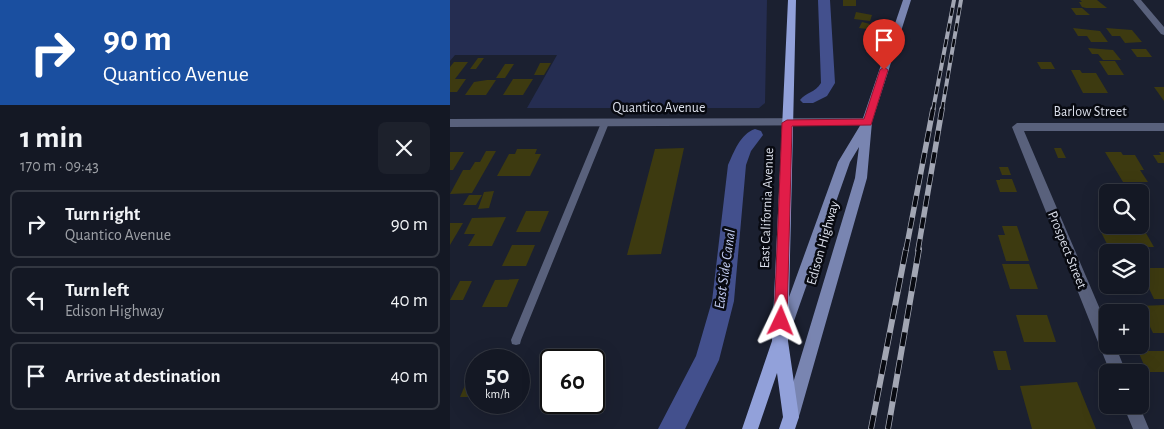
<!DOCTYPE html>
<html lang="en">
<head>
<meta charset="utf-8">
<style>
	:root { --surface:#141824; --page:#1d212c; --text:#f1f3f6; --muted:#9da0a6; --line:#333741 }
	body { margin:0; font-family:"Alegreya Sans",sans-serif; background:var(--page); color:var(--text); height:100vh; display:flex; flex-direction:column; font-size:19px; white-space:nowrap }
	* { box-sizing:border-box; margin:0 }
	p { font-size:16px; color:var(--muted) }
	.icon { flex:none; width:28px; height:28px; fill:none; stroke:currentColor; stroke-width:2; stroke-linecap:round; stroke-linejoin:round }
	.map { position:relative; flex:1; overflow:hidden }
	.panel { display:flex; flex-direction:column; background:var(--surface); width:450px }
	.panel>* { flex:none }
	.top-card { background:#1a4fa0; color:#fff; overflow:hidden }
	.fabs { position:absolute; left:649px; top:184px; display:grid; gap:10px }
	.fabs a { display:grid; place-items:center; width:50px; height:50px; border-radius:8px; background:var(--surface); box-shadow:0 5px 20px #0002,0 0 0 1px var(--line); font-size:25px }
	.speed { position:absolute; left:15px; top:349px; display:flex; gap:10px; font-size:25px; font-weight:700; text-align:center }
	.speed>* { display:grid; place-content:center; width:65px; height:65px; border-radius:50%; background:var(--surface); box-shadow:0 5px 20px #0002,0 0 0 1px var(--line); line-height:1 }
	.speed small { font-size:12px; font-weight:400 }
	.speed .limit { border:2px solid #111; border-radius:8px; background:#fff; color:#111 }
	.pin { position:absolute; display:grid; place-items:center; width:42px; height:42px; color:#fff; margin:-51px -21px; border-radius:50% 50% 50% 0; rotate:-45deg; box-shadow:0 0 5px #0007 }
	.pin .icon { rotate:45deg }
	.me { position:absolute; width:55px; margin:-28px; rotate:2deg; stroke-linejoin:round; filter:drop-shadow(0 0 4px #0008) }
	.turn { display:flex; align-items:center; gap:18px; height:105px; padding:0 20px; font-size:22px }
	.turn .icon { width:65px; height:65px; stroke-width:2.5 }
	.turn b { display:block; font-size:35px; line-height:42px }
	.round { display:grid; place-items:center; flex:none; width:52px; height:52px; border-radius:8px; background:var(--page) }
	.overview { display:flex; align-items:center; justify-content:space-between; height:85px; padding:0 20px }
	h1 { font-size:30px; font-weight:600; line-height:38px }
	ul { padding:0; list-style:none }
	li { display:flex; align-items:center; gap:15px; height:68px; margin:0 10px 8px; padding:0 10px; border:2px solid var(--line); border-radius:8px }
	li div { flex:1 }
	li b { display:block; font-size:19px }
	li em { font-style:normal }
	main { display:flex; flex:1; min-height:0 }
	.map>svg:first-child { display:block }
	.green { fill:#252d51 }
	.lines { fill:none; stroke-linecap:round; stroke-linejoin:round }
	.canal { fill:#43508d; fill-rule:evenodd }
	.building { fill:#3d3a10 }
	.service { fill:#59617c; fill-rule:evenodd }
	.minor { fill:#59617c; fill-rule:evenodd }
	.secondary { fill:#7985b1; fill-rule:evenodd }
	.primary { fill:#92a1da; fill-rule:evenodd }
	.rail-far2-casing { stroke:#a2a6b3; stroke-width:4 }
	.rail-far1-casing { stroke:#a2a6b3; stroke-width:5.5 }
	.rail-casing { stroke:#a2a6b3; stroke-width:6 }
	.rail-far2 { stroke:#080a11; stroke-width:2.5; stroke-dasharray:8; stroke-linecap:butt }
	.rail-far1 { stroke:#080a11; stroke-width:4; stroke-dasharray:11; stroke-linecap:butt }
	.rail { stroke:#080a11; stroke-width:4.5; stroke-dasharray:14; stroke-linecap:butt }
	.route { fill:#e11d48; stroke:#92132f }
	.labels { text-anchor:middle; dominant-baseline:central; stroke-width:5; stroke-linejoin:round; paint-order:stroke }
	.street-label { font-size:14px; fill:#dbdfea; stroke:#080a11 }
	.water-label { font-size:15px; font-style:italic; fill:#c2ccf1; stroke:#080a11 }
</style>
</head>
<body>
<main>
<section class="panel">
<div class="top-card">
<div class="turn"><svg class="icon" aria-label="right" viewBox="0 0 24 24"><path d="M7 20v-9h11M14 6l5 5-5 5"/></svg><div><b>90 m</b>Quantico Avenue</div></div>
</div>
<div class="overview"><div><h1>1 min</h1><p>170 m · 09:43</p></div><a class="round"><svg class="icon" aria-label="close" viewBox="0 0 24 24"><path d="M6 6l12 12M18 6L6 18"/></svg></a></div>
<ul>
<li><svg class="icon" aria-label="right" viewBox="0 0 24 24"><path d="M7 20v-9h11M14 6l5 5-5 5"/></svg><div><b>Turn right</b><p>Quantico Avenue</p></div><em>90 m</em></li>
<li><svg class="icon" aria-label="left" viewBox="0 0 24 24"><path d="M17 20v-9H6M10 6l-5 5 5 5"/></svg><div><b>Turn left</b><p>Edison Highway</p></div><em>40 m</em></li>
<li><svg class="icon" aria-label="arrive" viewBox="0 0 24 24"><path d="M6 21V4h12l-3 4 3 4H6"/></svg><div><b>Arrive at destination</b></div><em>40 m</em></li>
</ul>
</section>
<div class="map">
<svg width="714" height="429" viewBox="0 0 714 429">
	<rect width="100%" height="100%" fill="#1b2030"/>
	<!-- green -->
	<path class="green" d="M0 0H317L315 103 309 108H77L107 55H5L0 61Z"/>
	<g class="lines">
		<!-- canal -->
		<path class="canal" d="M368 0H380L385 83 377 96 363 103H353L350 100C356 92 365 93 371 83Z
			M305 129 311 131 313 135 301 151 296 165 284 301 269 360 235 429H208L246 356 262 301 278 165C284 152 290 134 305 129Z"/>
	</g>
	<!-- building -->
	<path class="building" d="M393 0H406V6H393Z
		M630 0H647L657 8H636L632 7 629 2H632Z
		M621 8H632L640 15H626Z
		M406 12 422 15 420 21 404 19Z
		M412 22 420 24 417 29 409 28Z
		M623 28 650 31 658 42H641L637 36H628Z
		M656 28 682 30 692 42 675 43 670 36H662Z
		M638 48 663 50 671 60H653L648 54H642Z
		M681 49H696L702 57H687Z
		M28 58H34L26 69H20Z
		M649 61H665L674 75H658Z
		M4 62H18L5 79H16L7 92H0V67Z
		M587 62H601L605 69H591Z
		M90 63H101L94 75H84Z
		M55 64H64L55 78H46Z
		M621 70H630L632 73H646L658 93H633Z
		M63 79H83L73 95H53Z
		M37 80H46L36 95H15L24 82Z
		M704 87H714V101Z
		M234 148 211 254 177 255 205 149Z
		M604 148H611L616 158H608Z
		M67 149H87L85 154H91L80 176H47L59 154H65Z
		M36 151H46L22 193 0 194 13 170H20L25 162H30Z
		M0 152H14L3 170H0Z
		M655 152H671L673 155H685L694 170H690L698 182H673Z
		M709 152H714V163H708L703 155H711Z
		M549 167H558L561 175H552Z
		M550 179H562L567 192H550L546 180H550Z
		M44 191 39 208 28 209 34 192Z
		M19 195H32L26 205H13Z
		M690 208 699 223H690Z
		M76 211H99L90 232H66Z
		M56 217 42 246H18L25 234H14L22 218Z
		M0 223H13L0 245Z
		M552 226H567L579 261H556L548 235H555Z
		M649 228H693L704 247H695L699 255 690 256V252H661Z
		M62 245H85L76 266H52Z
		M552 264H579L588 289H560Z
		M693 268H714V299H704L694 278H698Z
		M69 279 57 307H32L45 280Z
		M10 281H22L13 300H0Z
		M714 305V333H703L690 306Z
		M566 315H597L606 342H574Z
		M543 351H556L561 370H548Z
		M688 351H714V372H697Z
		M24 364H26V397H10Z
		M627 382 646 429H582L570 386Z"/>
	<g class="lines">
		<!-- service -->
		<path class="service" d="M155 120 159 123 71 340 70 344 66 345 62 344 61 340 151 123Z"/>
		<!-- minor -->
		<path class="minor" d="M683 0H691L714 27V35L711 34Z
			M417 118 421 119 422 122 421 125 0 127V119Z
			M567 123H714V131H574L658 328V345H665L676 372H660L562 127Z
			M673 405H689L699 429H683Z"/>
		<!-- secondary -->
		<path class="secondary" d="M453 0H461L422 122 417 178 350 413 348 419 342 421 336 419 334 413 405 178 409 147 400 162 338 338 333 340 328 338 326 333 388 162 411 124Z"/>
		<!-- primary -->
		<path class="primary" d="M338 0H346L338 341 349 417 345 429H329L333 417 327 373 308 429H292L322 341Z"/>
		<!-- rail-far2 casing -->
		<g class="rail-far2-casing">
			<path id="rail-far2" d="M483 110 504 0
				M492 110 511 0"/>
		</g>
		<!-- rail-far1 casing -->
		<g class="rail-far1-casing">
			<path id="rail-far1" d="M456 250 483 109
				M468 250 492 109"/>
		</g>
		<!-- rail casing -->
		<g class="rail-casing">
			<path id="rail" d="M421 429 456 249
				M438 429 469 249"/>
		</g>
		<!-- rail-far2 -->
		<use href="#rail-far2" class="rail-far2"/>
		<!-- rail-far1 -->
		<use href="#rail-far1" class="rail-far1"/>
		<!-- rail -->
		<use href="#rail" class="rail"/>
	</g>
	<!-- route -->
	<path class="route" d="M434 67 438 70 421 125 342 126 337 321 335 325 331 327 326 325 324 321 332 123 337 120 414 119 430 70Z"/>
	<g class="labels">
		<!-- street labels -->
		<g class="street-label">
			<text x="209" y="108">Quantico Avenue</text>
			<text x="640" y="112">Barlow Street</text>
			<text transform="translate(317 208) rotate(-88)">East California Avenue</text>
			<text transform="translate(373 243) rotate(-74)">Edison Highway</text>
			<text transform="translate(617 250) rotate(68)">Prospect Street</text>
		</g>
		<!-- water labels -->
		<g class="water-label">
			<text transform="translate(275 269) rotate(-82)">East Side Canal</text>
		</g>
	</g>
</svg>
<div class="fabs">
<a><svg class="icon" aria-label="search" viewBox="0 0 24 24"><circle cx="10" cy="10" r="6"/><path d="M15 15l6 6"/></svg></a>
<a><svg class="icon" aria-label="layers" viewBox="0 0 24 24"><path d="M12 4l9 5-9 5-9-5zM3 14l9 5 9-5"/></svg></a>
<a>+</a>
<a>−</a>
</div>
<div class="speed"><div>50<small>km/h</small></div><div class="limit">60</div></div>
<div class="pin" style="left:434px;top:70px;background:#d93025"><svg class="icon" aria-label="arrive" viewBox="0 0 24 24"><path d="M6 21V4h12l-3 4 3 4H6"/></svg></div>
<svg class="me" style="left:331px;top:321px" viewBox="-20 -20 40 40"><path d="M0-17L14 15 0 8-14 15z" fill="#e11d48" stroke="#fff" stroke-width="4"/></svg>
</div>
</main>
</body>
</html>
